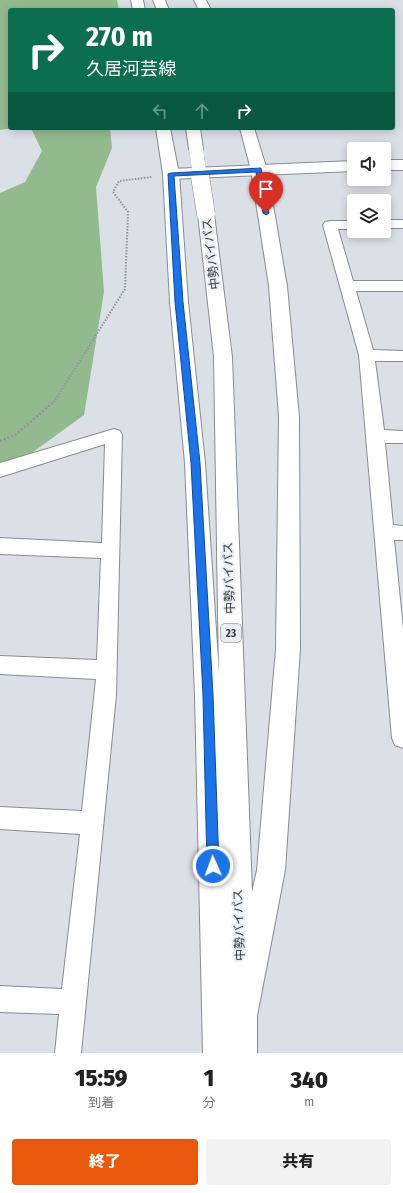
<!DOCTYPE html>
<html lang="ja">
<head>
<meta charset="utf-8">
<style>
	:root { --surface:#fff; --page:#f2f2f2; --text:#222; --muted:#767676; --accent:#ea580c }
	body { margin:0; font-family:"Fira Sans Condensed","Noto Sans JP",sans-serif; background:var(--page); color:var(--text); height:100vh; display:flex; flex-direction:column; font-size:15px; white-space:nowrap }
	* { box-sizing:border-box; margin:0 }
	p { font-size:13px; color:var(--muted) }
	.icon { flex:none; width:22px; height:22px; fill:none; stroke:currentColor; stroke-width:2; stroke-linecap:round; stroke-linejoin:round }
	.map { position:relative; height:1053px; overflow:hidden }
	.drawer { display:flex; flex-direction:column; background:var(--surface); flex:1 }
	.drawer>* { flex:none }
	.banner { position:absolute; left:8px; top:8px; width:387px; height:122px; border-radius:4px; box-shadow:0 2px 10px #0003; background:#0b6e4f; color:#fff; overflow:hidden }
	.controls { position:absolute; left:347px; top:142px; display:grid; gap:8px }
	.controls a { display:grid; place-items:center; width:44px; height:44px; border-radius:4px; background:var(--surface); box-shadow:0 2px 10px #0003; font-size:20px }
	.pin { position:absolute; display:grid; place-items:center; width:34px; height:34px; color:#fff; margin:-41px -17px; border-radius:50% 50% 50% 0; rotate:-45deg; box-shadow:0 0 4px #0007 }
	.pin .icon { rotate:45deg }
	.me { position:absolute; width:44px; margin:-22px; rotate:358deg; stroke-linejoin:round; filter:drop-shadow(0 0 3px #0008) }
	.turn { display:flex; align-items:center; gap:14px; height:84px; padding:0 12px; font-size:18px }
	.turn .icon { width:52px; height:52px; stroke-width:2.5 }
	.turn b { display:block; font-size:28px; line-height:34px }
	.lanes { display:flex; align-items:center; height:38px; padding:0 12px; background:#0003; justify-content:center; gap:20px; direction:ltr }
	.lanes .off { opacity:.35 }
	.eta { display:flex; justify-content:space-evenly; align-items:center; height:68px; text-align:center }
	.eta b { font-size:24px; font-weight:800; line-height:28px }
	.primary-button { display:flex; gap:8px; margin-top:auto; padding:8px 12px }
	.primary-button a { flex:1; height:46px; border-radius:4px; background:var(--accent); color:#fff; font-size:16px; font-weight:800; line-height:46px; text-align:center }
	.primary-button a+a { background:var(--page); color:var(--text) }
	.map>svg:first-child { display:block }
	.green { fill:#93ba8e }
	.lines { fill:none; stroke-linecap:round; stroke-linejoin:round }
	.minor-casing { stroke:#888c92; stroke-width:2 }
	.primary-casing { stroke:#888c92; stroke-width:2 }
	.trunk-casing { stroke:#888c92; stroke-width:2 }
	.path-far1 { stroke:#92959a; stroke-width:2; stroke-dasharray:1.5 1.5; stroke-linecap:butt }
	.path { stroke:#92959a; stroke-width:2.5; stroke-dasharray:2 2; stroke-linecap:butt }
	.minor { fill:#fff; fill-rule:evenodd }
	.primary { fill:#fff; fill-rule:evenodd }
	.trunk { fill:#fff; fill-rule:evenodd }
	.trunk-bridge-far1-casing { stroke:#888c92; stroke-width:14; stroke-linecap:butt }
	.trunk-bridge-casing { stroke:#888c92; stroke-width:19; stroke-linecap:butt }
	.trunk-bridge-far1 { stroke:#fff; stroke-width:14 }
	.trunk-bridge { stroke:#fff; stroke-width:18 }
	.route { fill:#1a73e8; stroke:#114b97 }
	.labels { text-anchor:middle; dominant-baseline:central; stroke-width:4; stroke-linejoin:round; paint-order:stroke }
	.shield { fill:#e8edf3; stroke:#6d6f73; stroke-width:1 }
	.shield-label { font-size:11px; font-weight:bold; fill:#38393c }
	.street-label { font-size:12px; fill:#38393c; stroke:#e8edf3 }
</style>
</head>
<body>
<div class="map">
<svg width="403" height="1053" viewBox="0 0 403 1053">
	<rect width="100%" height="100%" fill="#dbdfe6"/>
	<!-- green -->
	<path class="green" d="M0 0H117L119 10H10V128H12L0 130Z
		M31 128H110L112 148 96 187 104 292 84 415 0 476V193L25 182 42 151Z"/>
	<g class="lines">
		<!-- minor casing -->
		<g class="minor-casing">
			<path id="minor" d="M384 220H403V228H384Z
				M330 221H354V229H338L353 281H403V291H356L373 350 403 351V361H375L384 430 403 431V443H385L393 525 403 526V540H394L403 629V748L395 745 392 738 359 355 323 225 325 222Z
				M114 429 120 431 122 435 116 695 81 1053H55L59 1014 0 1012V986L62 989 80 834 0 829V807L82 811 96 679 0 674V656L97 660 101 558 0 554V538L102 543 105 444 0 477V463Z"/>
		</g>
		<!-- primary casing -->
		<g class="primary-casing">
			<path id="primary" d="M384 160H403V170H384Z
				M354 161V171L171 179 166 177 163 174 166 171 171 169Z"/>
		</g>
		<!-- trunk casing -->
		<g class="trunk-casing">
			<path id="trunk" d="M131 0H143L145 10H133Z
				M153 0H165L169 10H157Z
				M194 0H206L211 10H199Z
				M156 128H170L179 174 188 302 205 463 219 675 214 357 198 214 200 211 206 209 212 211 214 214 232 357 252 892 257 870 276 649 279 417 269 286 251 170 240 128H254L267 170 287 286 299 417 300 649 285 870 257 1016V1053H203L195 695 185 463 170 302 163 174Z
				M186 128H200L203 149 201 152H191L189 149Z"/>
		</g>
		<!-- path-far1 -->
		<path class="path-far1" d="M54 402 125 289 128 212 113 192 119 181 152 177"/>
		<!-- path -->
		<path class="path" d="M0 441 15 435 55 401"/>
		<!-- minor -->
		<use href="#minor" class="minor"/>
		<!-- primary -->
		<use href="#primary" class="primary"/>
		<!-- trunk -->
		<use href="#trunk" class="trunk"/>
		<!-- trunk-bridge-far1 casing -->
		<g class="trunk-bridge-far1-casing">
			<path id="trunk-bridge-far1" d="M196 149 200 177"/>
		</g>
		<!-- trunk-bridge casing -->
		<g class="trunk-bridge-casing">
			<path id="trunk-bridge" d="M200 176 206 214"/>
		</g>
		<!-- trunk-bridge-far1 -->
		<use href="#trunk-bridge-far1" class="trunk-bridge-far1"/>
		<!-- trunk-bridge -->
		<use href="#trunk-bridge" class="trunk-bridge"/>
	</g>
	<!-- route -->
	<path class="route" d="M261 168 269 213 266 215 263 213 256 172 174 176 183 302 200 463 213 695 219 866 217 870 213 872 209 870 207 866 203 695 191 463 175 302 168 174 171 173Z"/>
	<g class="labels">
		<!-- shield labels -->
		<rect class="shield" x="221" y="624" width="20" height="18" rx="3"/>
		<g class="shield-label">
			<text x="231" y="633">23</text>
		</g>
		<!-- street labels -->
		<g class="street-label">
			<text transform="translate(211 254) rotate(-97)">中勢バイパス</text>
			<text transform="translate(229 578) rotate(-92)">中勢バイパス</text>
			<text transform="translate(239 925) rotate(-92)">中勢バイパス</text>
		</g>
	</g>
</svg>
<div class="controls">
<a><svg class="icon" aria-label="sound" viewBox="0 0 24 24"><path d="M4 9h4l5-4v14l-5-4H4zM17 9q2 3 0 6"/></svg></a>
<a><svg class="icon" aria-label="layers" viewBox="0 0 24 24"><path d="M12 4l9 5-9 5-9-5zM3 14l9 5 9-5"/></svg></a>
</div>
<div class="pin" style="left:266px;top:213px;background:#d93025"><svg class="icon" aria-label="arrive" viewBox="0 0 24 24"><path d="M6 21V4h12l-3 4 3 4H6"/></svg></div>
<svg class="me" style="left:213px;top:866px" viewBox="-20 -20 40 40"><circle r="17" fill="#1a73e8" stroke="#fff" stroke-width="3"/><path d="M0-11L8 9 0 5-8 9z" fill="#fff"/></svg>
<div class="banner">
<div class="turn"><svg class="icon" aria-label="right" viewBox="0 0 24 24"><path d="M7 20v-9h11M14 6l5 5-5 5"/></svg><div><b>270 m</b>久居河芸線</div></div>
<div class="lanes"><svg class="icon off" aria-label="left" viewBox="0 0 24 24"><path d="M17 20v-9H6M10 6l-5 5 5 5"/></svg><svg class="icon off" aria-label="ahead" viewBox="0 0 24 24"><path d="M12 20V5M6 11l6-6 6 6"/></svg><svg class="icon" aria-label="right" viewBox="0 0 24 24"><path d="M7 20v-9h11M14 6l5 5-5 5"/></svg></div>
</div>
</div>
<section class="drawer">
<div class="eta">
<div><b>15:59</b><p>到着</p></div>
<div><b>1</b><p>分</p></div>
<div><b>340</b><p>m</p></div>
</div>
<div class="primary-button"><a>終了</a><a>共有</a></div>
</section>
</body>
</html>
